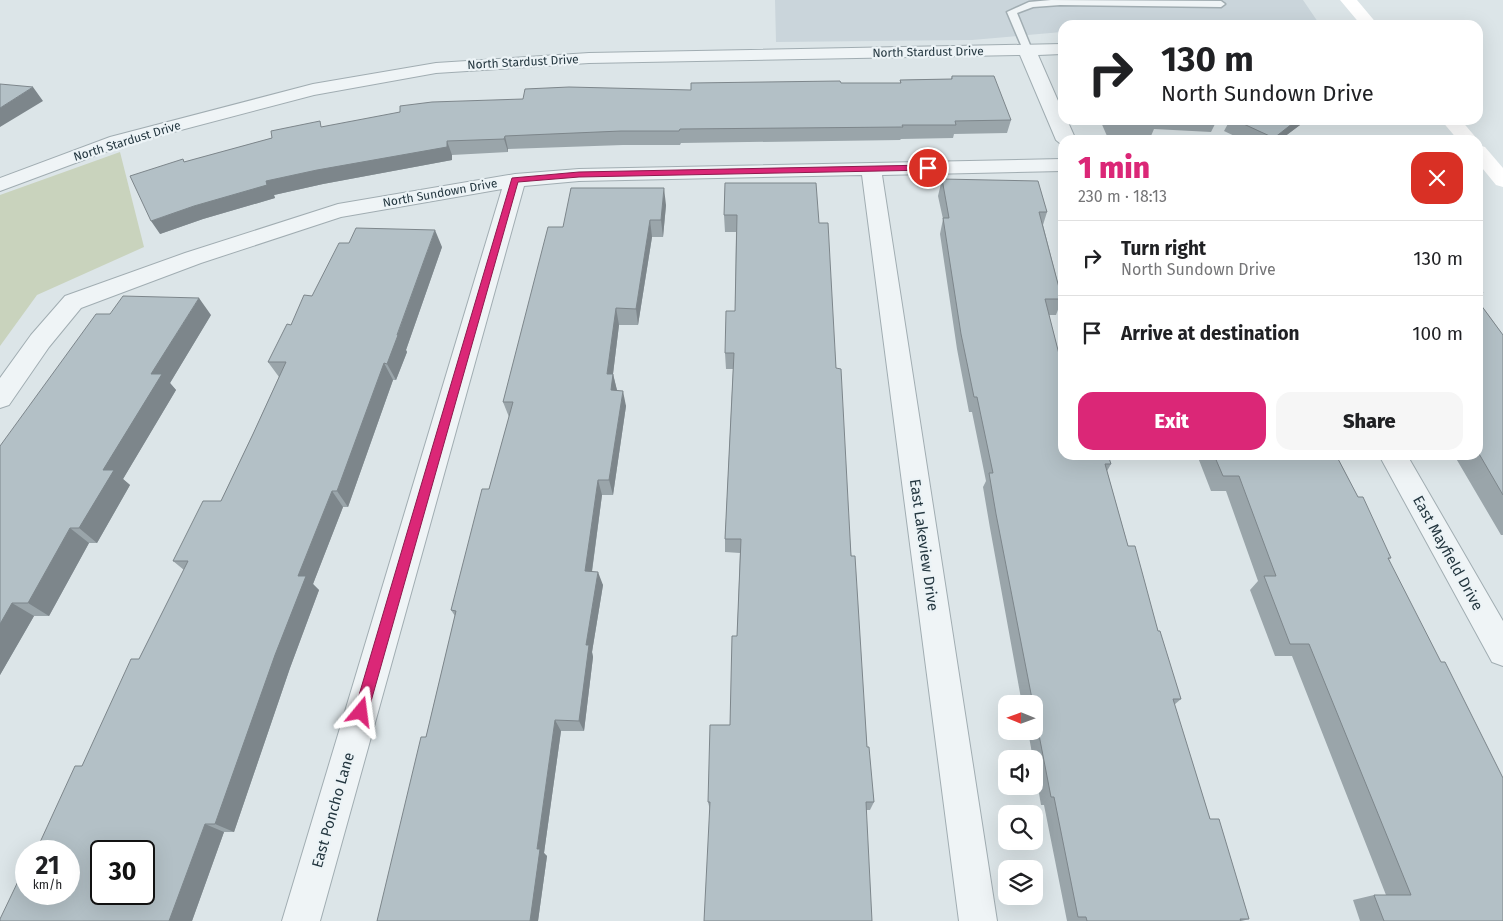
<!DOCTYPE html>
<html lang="en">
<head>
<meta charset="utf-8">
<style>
	:root { --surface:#fff; --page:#f6f6f6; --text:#202124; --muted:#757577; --line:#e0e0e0; --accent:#db2777 }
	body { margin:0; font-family:"Fira Sans",sans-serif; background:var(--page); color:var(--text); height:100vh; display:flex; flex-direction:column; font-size:19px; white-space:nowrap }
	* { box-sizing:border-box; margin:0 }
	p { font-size:16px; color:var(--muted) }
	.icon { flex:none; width:28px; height:28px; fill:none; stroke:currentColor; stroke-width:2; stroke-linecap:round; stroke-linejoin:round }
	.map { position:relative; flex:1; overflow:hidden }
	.side { position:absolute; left:1058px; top:135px; width:425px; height:325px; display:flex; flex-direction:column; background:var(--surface); border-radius:15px; box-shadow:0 5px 20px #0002 }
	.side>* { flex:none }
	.guide { position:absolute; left:1058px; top:20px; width:425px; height:105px; border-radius:15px; box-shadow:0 5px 20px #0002; background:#fff; color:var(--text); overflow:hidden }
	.needle { width:32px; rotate:271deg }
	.buttons { position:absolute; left:998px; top:695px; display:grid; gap:10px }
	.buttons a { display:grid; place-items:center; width:45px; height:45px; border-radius:10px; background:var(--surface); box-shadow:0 5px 20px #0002; font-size:25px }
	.speed { position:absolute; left:15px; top:840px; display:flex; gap:10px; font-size:25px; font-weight:700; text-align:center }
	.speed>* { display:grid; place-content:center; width:65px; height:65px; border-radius:50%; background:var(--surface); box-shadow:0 5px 20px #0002; line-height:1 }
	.speed small { font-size:12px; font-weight:400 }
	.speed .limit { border:2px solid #111; border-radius:8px; background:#fff; color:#111 }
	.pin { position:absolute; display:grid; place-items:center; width:42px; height:42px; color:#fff; margin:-21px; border:2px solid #fff; border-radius:50%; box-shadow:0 1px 5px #0007 }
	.me { position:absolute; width:55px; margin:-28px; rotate:16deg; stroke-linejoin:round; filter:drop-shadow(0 0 4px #0008) }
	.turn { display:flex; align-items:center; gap:18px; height:105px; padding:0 20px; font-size:22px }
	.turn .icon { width:65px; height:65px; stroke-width:2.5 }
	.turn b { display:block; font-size:35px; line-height:42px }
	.round { display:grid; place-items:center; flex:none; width:52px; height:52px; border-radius:15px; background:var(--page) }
	.summary { display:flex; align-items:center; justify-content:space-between; height:85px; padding:0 20px }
	h1 { font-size:30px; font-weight:800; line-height:38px; color:var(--accent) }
	.action { display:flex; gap:10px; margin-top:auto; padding:10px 20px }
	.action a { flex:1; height:58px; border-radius:15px; background:var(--accent); color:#fff; font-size:20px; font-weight:800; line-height:58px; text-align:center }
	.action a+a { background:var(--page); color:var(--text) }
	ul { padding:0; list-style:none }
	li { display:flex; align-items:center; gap:15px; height:75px; padding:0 20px; border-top:1px solid var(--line) }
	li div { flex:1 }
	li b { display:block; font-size:19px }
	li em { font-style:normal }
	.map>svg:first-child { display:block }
	.built { fill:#cad5db }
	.green { fill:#c9d3bd }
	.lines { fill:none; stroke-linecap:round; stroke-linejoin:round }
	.lane-casing { stroke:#a1adb2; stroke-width:3 }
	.street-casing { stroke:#a1adb2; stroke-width:2 }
	.lane { fill:#eff4f6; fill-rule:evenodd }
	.street { fill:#eff4f6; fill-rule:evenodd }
	.secondary { fill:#fff; fill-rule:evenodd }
	.wall { fill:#9aa5aa }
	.shaded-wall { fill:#7d868b }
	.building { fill:#b3c0c6; stroke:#7d868b; fill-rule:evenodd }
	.route { fill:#db2777; stroke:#8e194d }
	.labels { text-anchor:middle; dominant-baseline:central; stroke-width:4.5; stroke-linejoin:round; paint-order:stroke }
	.far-street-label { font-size:12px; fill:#243740; stroke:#ecf3f6 }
	.street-label { font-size:15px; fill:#243740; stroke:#ecf3f6 }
</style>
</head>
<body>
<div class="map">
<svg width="1503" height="921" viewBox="0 0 1503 921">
	<rect width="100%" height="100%" fill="#dce5e8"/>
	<!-- built -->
	<path class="built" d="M775 0H1303L1318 22 1317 25H1062V32L972 40 776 42Z"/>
	<!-- green -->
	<path class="green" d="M120 152 144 247 37 295 0 346V195Z"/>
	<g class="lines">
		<!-- lane casing -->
		<g class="lane-casing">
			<path id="lane" d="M1051 0 1221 1 1225 4 1221 7 1060 5 1033 7 1017 13 1032 50 1030 52H1024L1007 12 1029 2Z"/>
		</g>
		<!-- street casing -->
		<g class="street-casing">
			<path id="street" d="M1062 44V54L1038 55 1062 110V120H1067L1076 140H1062V145L1056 140 1020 55 589 63 436 73 314 95 124 145 0 191V178L110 137 313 84 436 63 589 53Z
				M1062 159V171L882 175 997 921H959L862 175 579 181 524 186 320 921H282L502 189 341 217 201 263 81 308 49 347 9 405 0 408V378L31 335 65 296 185 253 338 204 515 174 579 169Z
				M1379 455H1407L1503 621V666L1492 662Z"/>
		</g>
		<!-- lane -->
		<use href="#lane" class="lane"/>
		<!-- street -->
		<use href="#street" class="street"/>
		<!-- secondary -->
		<path class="secondary" d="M1340 0H1357L1378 25H1361Z
			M1441 120H1461L1478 140H1458Z
			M1478 145 1485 147 1503 168V187L1496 185 1478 163Z"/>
	</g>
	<!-- wall -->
	<path class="wall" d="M952 76 1011 120 1007 133 954 134 953 138 901 139 900 140 681 143 680 145H623L508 149V152L452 155V160L323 184 274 195 275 198 203 219 160 234 185 162 272 138 323 127 523 99 691 90 841 83H900V80L951 79Z
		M1100 120H1217L1211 132 1154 129 1151 136H1107Z
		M1230 120H1303L1300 125 1280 140H1243L1224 131Z
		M942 179 1047 212 1043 225 1062 299 1056 315H1049L1060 358 1111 464 1107 471 1128 546 1158 631 1181 699 1174 705 1210 819 1249 919 1242 921H1067L1044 805H1041L1034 764V759H1033L1028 731H1034V704H1022L990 528 983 487 986 481 972 412H969L957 349 940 234 943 219 938 196Z
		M725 183 819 223 836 368 867 747 874 802 870 810H710L708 802 730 725 737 636 740 553 725 552V539L733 369H726L725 353 735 311 736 232H725L724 215Z
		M666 205 663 237H652L638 325H619L613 374 617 391 626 406 613 495H602L592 572 603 585 592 652 593 657 584 731H561L544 853 547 856 538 921H377L426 737 455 616 451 610 489 489 509 417 503 402 563 227Z
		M442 247 406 350 407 352 396 380H393L348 507H343L313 584 319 590 290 668 234 832H224L192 921H0L82 766 139 659 184 570 173 561 221 501 253 434 279 377 268 362 291 325 312 296Z
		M1478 286 1483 293 1478 298Z
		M1478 301 1503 335V535H1501L1454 455H1478Z
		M211 315 170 383 176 390 123 479 130 485 97 543H89L49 616H34L0 675V446Z
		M1197 455H1336L1358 497 1391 558 1389 559 1503 921H1360L1353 900 1374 895H1386L1292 656H1275L1250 590 1258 581 1226 491H1211Z"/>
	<!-- shaded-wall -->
	<path class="shaded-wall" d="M33 87 43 101 0 127V108Z
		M1297 120H1303L1300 125 1280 140H1272L1274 138Z
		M505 136 508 149V152L504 139Z
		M447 141 452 155V160L323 184 274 195 275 198 203 219 160 234 151 221 266 181Z
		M664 188 666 205 663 237 661 220Z
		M650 220 652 237 638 325 636 309Z
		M435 230 442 247 406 350 407 352 396 380 387 364Z
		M199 298 211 315 170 383 176 390 123 479 130 485 97 543 79 528 103 470 151 374Z
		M616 308 619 325 611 390 607 374Z
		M384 363 393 380 348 507 337 491Z
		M613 374 617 390 614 406 611 390Z
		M623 391 626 406 613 495 609 480Z
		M598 480 602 495 590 585 585 571Z
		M332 491 343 507 313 584 319 590 290 668 234 832 215 824 298 576Z
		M70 528 89 543 49 616 28 603Z
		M598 572 603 585 592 652 593 657 584 731 579 721 586 645Z
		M12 603 34 616 0 675V624Z
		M555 720 561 731 544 853 547 856 538 921H530L537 849Z
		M205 824 224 832 192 921H169Z"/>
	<!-- building -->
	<path class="building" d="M952 76H994L1011 120 955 121 956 125H902L903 127 680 129 679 131H621L505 136 504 139 447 141V147L317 170 266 181 267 185 194 206 151 221 130 176 183 159 184 162 272 138 271 131 320 121 321 127 400 112V106L432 102 523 99 525 89 569 87 691 90V83L840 81 841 83H901L900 80 952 79Z
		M0 84 33 87 0 108Z
		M1111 120H1156L1157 122H1112Z
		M1235 120H1297L1274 138Z
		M1351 136 1356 140H1315Z
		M942 179 1038 181 1047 212H1039L1062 299H1045L1060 358H1062V455H1108L1111 464H1105L1128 546H1135L1158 631H1160L1181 699H1173L1210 819H1219L1249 919H1240L1241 921H1087L1086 917H1078L1054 797H1051L1034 709V704H1033L996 514 989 473H993L977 397H974L961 334 943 218H949Z
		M725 183H816L819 223H828L836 368 841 369 851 556H855L867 747H869L874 802H866L872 921H704L710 802H708L710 725H730L732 636H737L741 539H725L734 353H725L726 311H735L737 215H724Z
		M571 188H664L661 220H650L636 309 616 308 607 374H613L611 390 623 391 609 480H598L585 571 598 572 586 645H589L579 721 555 720 537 849H540L530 921H377L421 737H426L456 611 451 610 482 489H489L513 402H503L548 227H563Z
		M356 228 435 230 397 335H398L387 364 384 363 337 491H332L298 576H306L275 655 215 824H205L169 921H0V919L23 871H26V894H69V851H36L75 766H82L131 659H139L188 561H173L203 501H221L253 434 286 362H268L287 324 291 325 304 295 312 296 339 243H349ZM101 851H144V894H101Z
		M1478 286 1483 293H1478Z
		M123 296 199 298 151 374H162L103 470H114L79 528H70L28 603H12L0 624V446L96 314H110Z
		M1478 301 1503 335V495L1478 452Z
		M1214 455H1336L1358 497H1363L1391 558H1388L1441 662H1445L1503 778V921H1384L1374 895H1411L1309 644H1290L1264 576H1276L1239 476H1223Z"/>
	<!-- route -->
	<path class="route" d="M928 165 933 168 931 170 579 177 518 182 368 712 366 717 361 719 356 717 354 712 512 178 579 172Z"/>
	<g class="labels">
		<!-- far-street labels -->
		<g class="far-street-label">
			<text transform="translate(928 52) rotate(-1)">North Stardust Drive</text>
			<text transform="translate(523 62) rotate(-3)">North Stardust Drive</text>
			<text transform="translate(127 141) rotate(-17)">North Stardust Drive</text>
			<text transform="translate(440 193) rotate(-10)">North Sundown Drive</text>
		</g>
		<!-- street labels -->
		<g class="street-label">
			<text transform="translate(924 545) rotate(82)">East Lakeview Drive</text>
			<text transform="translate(1448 553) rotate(61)">East Mayfield Drive</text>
			<text transform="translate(333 810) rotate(-74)">East Poncho Lane</text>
		</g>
	</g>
</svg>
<div class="buttons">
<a><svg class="needle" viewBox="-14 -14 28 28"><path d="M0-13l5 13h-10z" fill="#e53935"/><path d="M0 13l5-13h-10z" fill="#757577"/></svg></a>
<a><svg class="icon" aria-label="sound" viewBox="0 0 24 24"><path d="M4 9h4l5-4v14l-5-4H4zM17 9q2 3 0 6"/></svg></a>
<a><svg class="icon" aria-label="search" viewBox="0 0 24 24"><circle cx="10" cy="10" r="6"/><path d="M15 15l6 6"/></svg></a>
<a><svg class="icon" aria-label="layers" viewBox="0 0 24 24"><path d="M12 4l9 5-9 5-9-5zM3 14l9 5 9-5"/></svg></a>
</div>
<div class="speed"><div>21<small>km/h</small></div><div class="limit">30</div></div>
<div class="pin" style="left:928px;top:168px;background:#d93025"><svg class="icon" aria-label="arrive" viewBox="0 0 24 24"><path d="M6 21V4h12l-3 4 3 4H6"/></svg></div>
<svg class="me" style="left:361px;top:712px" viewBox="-20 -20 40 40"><path d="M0-17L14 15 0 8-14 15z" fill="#db2777" stroke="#fff" stroke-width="4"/></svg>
<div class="guide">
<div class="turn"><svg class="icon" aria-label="right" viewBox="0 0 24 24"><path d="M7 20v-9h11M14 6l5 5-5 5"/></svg><div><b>130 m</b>North Sundown Drive</div></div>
</div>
<section class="side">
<div class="summary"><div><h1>1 min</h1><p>230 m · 18:13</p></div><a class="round" style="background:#d93025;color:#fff"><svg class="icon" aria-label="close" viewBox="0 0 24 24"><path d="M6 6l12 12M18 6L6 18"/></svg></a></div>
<ul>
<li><svg class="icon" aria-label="right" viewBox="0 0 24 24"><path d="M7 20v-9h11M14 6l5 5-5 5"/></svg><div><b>Turn right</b><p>North Sundown Drive</p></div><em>130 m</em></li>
<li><svg class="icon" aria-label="arrive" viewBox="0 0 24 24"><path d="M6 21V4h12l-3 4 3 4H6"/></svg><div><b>Arrive at destination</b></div><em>100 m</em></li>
</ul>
<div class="action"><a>Exit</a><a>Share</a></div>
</section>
</div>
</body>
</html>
